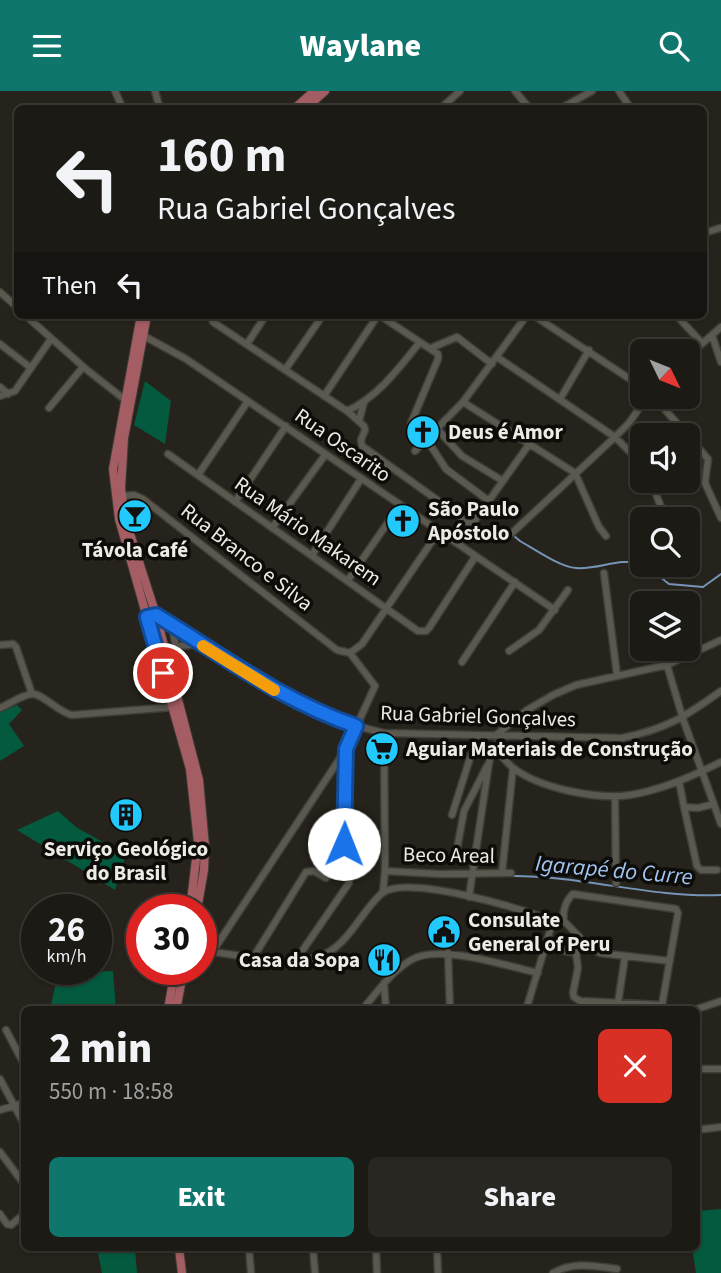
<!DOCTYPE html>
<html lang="en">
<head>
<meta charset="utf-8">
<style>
	:root { --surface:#1c1a14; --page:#292722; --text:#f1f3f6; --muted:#a0a1a0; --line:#3a3834; --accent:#0f766e }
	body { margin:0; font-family:"Source Sans 3",sans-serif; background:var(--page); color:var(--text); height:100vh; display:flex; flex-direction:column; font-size:26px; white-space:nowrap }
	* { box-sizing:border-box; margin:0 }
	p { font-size:23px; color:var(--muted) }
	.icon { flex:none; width:38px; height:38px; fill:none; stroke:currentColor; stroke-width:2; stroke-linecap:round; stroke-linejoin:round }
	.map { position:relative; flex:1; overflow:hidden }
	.side { position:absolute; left:21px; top:915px; width:679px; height:245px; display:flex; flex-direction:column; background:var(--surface); border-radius:10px; box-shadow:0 2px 5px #0004,0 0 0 2px var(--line) }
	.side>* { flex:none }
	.guide { position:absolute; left:14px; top:14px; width:693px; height:214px; border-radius:10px; box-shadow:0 2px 5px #0004,0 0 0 2px var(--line); background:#1c1a14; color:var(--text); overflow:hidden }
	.needle { width:46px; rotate:133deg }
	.fabs { position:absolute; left:630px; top:248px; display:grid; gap:14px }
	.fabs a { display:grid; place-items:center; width:70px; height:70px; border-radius:10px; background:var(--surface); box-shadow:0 2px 5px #0004,0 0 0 2px var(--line); font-size:35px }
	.speed { position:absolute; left:21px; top:803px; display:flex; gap:14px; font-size:35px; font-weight:700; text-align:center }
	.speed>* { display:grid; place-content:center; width:91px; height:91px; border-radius:50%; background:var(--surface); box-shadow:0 2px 5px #0004,0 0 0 2px var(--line); line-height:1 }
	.speed small { font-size:18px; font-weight:400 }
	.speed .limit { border:10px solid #d22; background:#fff; color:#111 }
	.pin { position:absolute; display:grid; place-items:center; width:60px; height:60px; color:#fff; margin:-30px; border:4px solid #fff; border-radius:50%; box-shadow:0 2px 7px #0007 }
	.me { position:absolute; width:77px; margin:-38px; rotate:1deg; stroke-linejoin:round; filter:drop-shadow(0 0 5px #0008) }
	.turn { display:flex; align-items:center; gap:24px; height:147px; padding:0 28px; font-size:32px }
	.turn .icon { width:91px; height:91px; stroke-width:2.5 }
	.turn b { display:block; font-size:49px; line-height:60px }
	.then { display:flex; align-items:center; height:66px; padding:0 28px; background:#0003; gap:14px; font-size:26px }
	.round { display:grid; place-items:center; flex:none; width:74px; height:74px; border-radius:10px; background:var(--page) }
	.overview { display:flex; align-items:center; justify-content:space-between; height:119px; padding:0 28px }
	h1 { font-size:42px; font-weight:800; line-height:52px }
	.button { display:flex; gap:14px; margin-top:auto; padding:14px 28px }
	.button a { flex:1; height:80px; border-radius:10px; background:var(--accent); color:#fff; font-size:28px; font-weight:800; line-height:80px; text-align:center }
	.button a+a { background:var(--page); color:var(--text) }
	header { display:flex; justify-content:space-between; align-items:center; height:91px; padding:0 28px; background:var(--accent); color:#fff; font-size:32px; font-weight:800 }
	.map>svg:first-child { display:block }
	.green { fill:#035a3f }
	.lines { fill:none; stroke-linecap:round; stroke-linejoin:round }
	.stream { stroke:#7694b8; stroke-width:2 }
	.minor-casing { stroke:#3f3d37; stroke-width:9 }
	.major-casing { stroke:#3f3d37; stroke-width:10 }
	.minor { stroke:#5a584f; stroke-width:6 }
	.major { stroke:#a45d62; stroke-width:8 }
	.route-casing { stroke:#114b97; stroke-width:18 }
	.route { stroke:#1a73e8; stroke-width:12 }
	.slow { stroke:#f59e0b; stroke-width:12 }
	.labels { text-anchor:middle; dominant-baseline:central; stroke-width:7; stroke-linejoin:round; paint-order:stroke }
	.poi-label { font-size:21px; font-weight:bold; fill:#ecebe5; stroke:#0d0c09; text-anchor:start }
	.street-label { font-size:21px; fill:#ecebe5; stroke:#0d0c09 }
	.water-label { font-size:23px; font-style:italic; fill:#a2c6f4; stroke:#0d0c09 }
</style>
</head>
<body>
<header><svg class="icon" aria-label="menu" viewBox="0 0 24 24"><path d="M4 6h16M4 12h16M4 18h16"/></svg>Waylane<svg class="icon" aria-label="search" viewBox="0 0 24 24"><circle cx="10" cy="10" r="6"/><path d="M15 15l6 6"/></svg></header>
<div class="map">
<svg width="721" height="1182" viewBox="0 0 721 1182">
	<rect width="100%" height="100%" fill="#25231b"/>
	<!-- green -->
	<path class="green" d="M145 290 171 310 165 353 134 334Z
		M17 614 22 619 9 633 24 655 0 670V621Z
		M58 720 76 736 126 764 115 799 17 739Z
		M113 880 116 919H50L58 882Z
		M721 1118V1182H696L692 1157H696L697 1120Z
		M97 1157H135L137 1182H102Z"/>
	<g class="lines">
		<!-- stream -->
		<path class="stream" d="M514 445 520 450C534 458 560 476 576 477 599 479 619 466 642 473
			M645 474 669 493 703 496 721 483
			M509 785C580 784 650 807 721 804"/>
		<!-- minor casing -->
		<g class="minor-casing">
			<path id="minor" d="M115 0 123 18
				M155 0 160 18
				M515 0 530 18
				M619 0 631 18
				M440 18 460 0
				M560 18 592 0
				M704 142 720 137
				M0 201 18 217
				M25 224 87 279 124 308
				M210 224 213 231 347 320 364 335 365 339 361 349 362 355 472 434
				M379 224 438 263V268L411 332 427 349 446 378 489 410
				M533 224 642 296
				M676 224 702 252
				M712 244 721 271
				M144 245 186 268 555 519
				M0 253 31 277
				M247 253 266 224
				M431 257 457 246 492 273
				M688 265 721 236
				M497 266 615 346 642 373
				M285 279 323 224
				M0 296 8 303
				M0 305 15 300 51 248
				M324 305 378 224
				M654 306 708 368 705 392 721 427
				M560 308 589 259
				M463 311 575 382 599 436 606 445
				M49 317 83 276
				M347 320C378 306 399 277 420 251
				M359 330 364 311
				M438 339 462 365 503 390
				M415 360 463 311 527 224
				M168 363 418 540H426L429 537 475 466
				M198 384 248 310
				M651 390 666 429
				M122 405 134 404 143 408 337 559 350 562
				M235 411 286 335
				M682 429 697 422
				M272 437 325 364
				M512 442 615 346 629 332 647 306
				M458 453 530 352
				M312 464 361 388
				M684 474 688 484
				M604 482 617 584
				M348 489 400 414
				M155 524 276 600 332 627 357 635 384 642 622 647C666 638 685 626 721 600
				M172 535 176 557
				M0 554 13 553 16 556 32 603
				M509 560 539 539 568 499
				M350 562 362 553 439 440
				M163 565 180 555 201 553
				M462 571 515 491
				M667 574 683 628 721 733
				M0 617C9 613 22 604 32 603 42 602 58 621 72 624L174 616
				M495 645 527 619 553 604 576 594 667 574 721 549
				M494 656C500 663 505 670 512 676 538 697 597 709 630 704 662 699 693 685 721 671
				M346 660 344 757 354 760
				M679 690 684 716
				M615 705 616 792
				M714 713 698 717 684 716 697 775 701 779H717
				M452 724 477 645
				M457 758 464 720 487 675
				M385 780 440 783 511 782
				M502 782 513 677
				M383 801 385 780 384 642
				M469 806 489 672 494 654
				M579 845 576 862 578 877 573 902 574 906 580 910 662 914 678 822 676 818 573 803C566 809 562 821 564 830L589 856 600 862 670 870
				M545 856 576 862
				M201 860C239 862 280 877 318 866 347 857 360 822 381 803 405 782 521 818 551 829L552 833 526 919
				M213 860 346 658 375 595 350 562
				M448 862 450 919
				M253 867 306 781 314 780 326 787
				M296 869 349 792
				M384 892 386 919
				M618 912 625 865
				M362 919C377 901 391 881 411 869 438 852 507 875 538 882
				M694 919 721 910
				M6 939 24 973
				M696 978H721
				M0 988 24 1033
				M0 1019 24 1012
				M696 1039 721 1036
				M0 1061 24 1093
				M0 1123 7 1133 11 1134 24 1123
				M249 1157 251 1182
				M313 1157 315 1182
				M376 1157 377 1182
				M437 1157 438 1182
				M553 1182C574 1170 594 1175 617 1178"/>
		</g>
		<!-- major casing -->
		<g class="major-casing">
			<path id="major" d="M294 18 314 0
				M305 18 325 0
				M141 224 113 378 119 428 190 678 198 751 190 819
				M147 224 124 347 121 397 125 427 156 524 199 689 205 755 204 779 197 819
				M168 919 175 878
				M176 919 184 878
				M179 1157 182 1182"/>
		</g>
		<!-- minor -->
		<use href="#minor" class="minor"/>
		<!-- major -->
		<use href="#major" class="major"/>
	</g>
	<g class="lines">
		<!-- route casing -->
		<g class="route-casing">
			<path id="route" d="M163 582 147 526 156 524C222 564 282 610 356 635L346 658 344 753"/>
		</g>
		<!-- route -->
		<use href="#route" class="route"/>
		<!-- slow -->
		<path class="slow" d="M203 555 274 599"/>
	</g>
	<!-- icons -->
	<defs>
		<g id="church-disc" transform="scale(1.75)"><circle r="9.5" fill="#22c9fd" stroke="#0d0c09"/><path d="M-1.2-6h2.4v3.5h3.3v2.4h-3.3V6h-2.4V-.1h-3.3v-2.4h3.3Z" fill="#111"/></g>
		<g id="bar-disc" transform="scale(1.75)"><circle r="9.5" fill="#22c9fd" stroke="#0d0c09"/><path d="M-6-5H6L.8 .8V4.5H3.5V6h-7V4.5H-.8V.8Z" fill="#111"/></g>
		<g id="supermarket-disc" transform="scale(1.75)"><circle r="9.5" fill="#22c9fd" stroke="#0d0c09"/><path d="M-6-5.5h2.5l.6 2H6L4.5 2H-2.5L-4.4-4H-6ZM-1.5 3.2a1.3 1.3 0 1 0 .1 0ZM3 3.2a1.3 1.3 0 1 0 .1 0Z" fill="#111"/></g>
		<g id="building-disc" transform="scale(1.75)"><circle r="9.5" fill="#22c9fd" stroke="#0d0c09"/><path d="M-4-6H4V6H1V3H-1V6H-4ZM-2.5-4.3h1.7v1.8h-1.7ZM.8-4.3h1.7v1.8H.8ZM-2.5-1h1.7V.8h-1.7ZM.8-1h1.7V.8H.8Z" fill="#111"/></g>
		<g id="civic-disc" transform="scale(1.75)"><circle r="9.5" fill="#22c9fd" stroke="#0d0c09"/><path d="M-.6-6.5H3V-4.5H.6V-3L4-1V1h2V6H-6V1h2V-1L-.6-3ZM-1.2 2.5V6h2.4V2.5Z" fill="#111"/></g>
		<g id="restaurant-disc" transform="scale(1.75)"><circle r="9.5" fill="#22c9fd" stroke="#0d0c09"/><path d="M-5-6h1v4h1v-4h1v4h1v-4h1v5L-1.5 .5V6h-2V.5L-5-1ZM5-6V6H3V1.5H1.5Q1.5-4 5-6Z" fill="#111"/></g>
	</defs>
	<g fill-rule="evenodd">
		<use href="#church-disc" x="423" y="341"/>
		<use href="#bar-disc" x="135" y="425"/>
		<use href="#church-disc" x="403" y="430"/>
		<use href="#supermarket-disc" x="382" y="658"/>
		<use href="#building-disc" x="126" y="724"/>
		<use href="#civic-disc" x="444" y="841"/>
		<use href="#restaurant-disc" x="384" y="869"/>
	</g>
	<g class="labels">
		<!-- poi labels -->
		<g class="poi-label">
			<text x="448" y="341">Deus é Amor</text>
			<text x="428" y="418">São Paulo<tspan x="428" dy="24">Apóstolo</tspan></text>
			<text x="135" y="459" text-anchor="middle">Távola Café</text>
			<text x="406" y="658">Aguiar Materiais de Construção</text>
			<text x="126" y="758" text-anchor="middle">Serviço Geológico<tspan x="126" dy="24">do Brasil</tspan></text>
			<text x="468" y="829">Consulate<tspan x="468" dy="24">General of Peru</tspan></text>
			<text x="360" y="869" text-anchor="end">Casa da Sopa</text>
		</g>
		<!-- street labels -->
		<g class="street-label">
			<text transform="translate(343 354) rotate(35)">Rua Oscarito</text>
			<text transform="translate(308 440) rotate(35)">Rua Mário Makarem</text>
			<text transform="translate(247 466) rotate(38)">Rua Branco e Silva</text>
			<text transform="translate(478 625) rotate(2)">Rua Gabriel Gonçalves</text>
			<text transform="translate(449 764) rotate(1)">Beco Areal</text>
		</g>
		<!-- water labels -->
		<g class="water-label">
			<text transform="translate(614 779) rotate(5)">Igarapé do Curre</text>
		</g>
	</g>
</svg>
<div class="fabs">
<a><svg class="needle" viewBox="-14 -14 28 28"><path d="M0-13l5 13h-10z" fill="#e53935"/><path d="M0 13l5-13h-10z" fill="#a0a1a0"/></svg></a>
<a><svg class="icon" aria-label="sound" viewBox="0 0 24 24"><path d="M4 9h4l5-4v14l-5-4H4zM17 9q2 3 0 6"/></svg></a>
<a><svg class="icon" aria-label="search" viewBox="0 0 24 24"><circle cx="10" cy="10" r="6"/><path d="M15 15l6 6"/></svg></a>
<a><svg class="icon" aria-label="layers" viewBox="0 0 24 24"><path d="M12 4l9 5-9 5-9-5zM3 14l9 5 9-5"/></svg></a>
</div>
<div class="speed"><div>26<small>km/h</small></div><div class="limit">30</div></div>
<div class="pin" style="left:163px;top:582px;background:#d93025"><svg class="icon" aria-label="arrive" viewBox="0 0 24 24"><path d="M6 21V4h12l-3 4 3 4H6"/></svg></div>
<svg class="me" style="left:344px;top:753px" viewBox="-20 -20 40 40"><circle r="19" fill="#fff"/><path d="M0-13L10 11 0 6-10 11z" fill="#1a73e8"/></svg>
<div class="guide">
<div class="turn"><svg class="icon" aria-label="left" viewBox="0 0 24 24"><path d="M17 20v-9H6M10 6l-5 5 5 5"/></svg><div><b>160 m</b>Rua Gabriel Gonçalves</div></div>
<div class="then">Then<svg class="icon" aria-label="left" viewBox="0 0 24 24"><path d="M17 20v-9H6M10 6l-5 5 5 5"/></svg></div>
</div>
<section class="side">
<div class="overview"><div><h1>2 min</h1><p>550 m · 18:58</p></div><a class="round" style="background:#d93025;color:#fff"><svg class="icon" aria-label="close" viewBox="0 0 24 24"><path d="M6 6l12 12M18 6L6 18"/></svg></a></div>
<div class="button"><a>Exit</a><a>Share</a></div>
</section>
</div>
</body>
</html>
